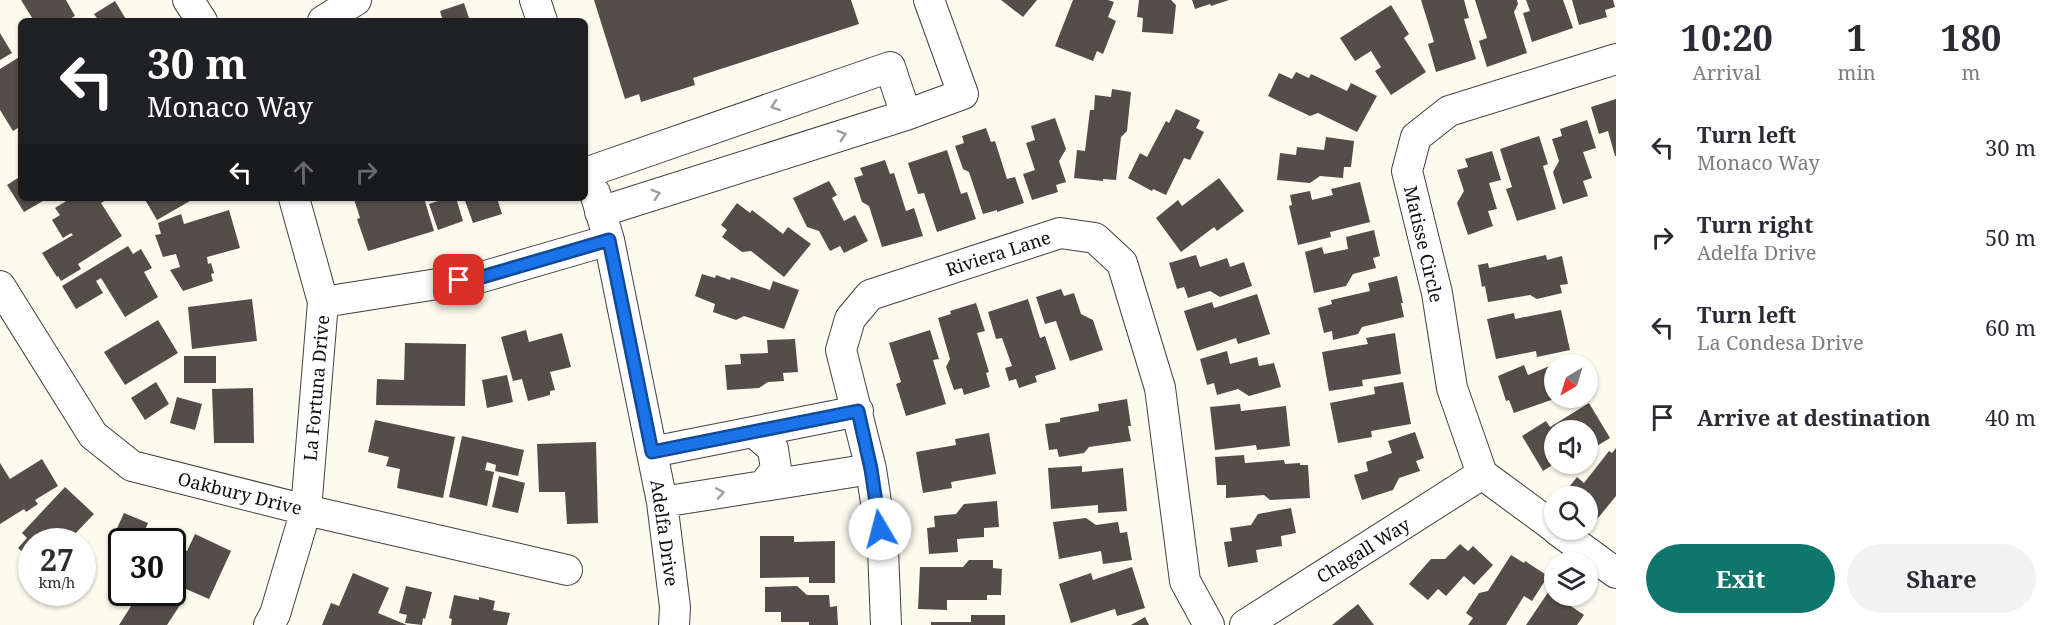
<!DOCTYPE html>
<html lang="en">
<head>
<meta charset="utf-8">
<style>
	:root { --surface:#fff; --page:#f2f2f3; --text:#2b2b33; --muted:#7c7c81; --accent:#0f766e }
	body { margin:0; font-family:"Noto Serif",serif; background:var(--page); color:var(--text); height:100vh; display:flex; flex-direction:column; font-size:22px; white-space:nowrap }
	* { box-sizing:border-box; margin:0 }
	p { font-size:20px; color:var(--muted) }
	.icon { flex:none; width:33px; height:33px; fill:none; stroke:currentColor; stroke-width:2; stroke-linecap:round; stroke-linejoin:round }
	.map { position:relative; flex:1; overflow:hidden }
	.sheet { display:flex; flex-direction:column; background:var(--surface); width:450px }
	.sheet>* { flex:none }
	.hud { position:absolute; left:18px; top:18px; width:570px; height:183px; border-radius:9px; box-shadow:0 2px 4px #0004; background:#202124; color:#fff; overflow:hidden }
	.needle { width:39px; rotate:218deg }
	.controls { position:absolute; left:1544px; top:354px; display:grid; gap:12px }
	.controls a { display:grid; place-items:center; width:54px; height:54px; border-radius:50%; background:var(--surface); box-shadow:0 2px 4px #0004; font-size:30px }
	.speed { position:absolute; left:18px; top:528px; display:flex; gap:12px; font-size:30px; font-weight:700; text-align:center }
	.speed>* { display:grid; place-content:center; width:78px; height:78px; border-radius:50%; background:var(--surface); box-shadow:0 2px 4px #0004; line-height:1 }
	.speed small { font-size:15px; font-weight:400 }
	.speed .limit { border:3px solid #111; border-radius:9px; background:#fff; color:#111 }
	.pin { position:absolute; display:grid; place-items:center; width:51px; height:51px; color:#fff; margin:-26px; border-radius:12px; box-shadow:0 3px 9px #0006 }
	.me { position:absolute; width:66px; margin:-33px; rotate:352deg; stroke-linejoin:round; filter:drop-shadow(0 0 4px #0008) }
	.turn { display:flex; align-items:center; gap:21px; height:126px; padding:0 30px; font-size:27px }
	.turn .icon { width:78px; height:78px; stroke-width:2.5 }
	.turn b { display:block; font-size:42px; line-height:51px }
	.lanes { display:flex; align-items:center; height:57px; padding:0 30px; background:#0003; justify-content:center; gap:30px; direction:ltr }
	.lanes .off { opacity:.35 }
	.eta { display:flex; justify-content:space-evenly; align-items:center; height:102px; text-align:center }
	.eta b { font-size:36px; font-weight:700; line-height:42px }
	.primary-button { display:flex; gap:12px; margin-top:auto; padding:12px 30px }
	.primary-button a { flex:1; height:69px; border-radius:36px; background:var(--accent); color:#fff; font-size:24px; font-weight:700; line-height:69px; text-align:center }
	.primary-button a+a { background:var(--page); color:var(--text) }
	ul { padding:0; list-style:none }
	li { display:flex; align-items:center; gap:18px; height:90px; padding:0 30px }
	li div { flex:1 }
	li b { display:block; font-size:22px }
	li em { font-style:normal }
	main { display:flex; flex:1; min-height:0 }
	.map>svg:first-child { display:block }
	.building { fill:#544e4a }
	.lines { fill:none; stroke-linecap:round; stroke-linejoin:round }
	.minor-casing { stroke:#404040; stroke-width:32 }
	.minor { stroke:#fff; stroke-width:30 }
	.oneway { stroke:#9e9e9e }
	.route-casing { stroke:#114b97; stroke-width:15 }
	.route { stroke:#1a73e8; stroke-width:10 }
	.labels { text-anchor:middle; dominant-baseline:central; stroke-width:6; stroke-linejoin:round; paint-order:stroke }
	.street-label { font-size:18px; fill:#0d0d0d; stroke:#fff }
</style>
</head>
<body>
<main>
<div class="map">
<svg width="1616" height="625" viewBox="0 0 1616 625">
	<rect width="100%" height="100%" fill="#fdfaee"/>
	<!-- building -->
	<path class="building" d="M21 0H66L75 16 66 21H34Z
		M594 0H851L859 24 693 78 695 85 641 102 639 94 625 99Z
		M1001 0H1037L1023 17Z
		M1073 0H1108L1114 2 1108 17 1116 21 1103 54 1097 51 1093 61 1055 46Z
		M1139 0H1171L1176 5 1173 34 1142 32 1143 18 1137 17Z
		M1192 0H1229L1211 6 1210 4 1195 9Z
		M1421 0H1464L1469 18 1464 19 1476 59 1436 72 1428 44 1434 42Z
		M1475 0H1517L1518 4 1514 12 1527 53 1487 67 1479 41 1487 38Z
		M1526 0H1563L1573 28 1532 42 1523 13 1530 11Z
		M1572 0H1613L1615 7 1605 10 1607 17 1579 25Z
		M115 1 127 21H99L94 14Z
		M464 3 470 21H443L440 11Z
		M1391 5 1409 34 1404 38 1426 72 1391 95 1375 71 1381 67 1371 51 1355 61 1340 38Z
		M0 33 12 53 0 60Z
		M21 56V126L13 131 0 110V69Z
		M1296 72 1309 78 1311 74 1347 91 1351 83 1377 96 1357 132 1318 113 1310 116 1268 96 1279 73 1292 79Z
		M1112 89 1131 92 1127 131 1121 137 1116 180 1103 179V181L1074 178 1077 150 1085 151 1090 110H1094L1095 95 1111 97Z
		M1616 99V156H1615L1608 131 1599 134 1591 107Z
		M1176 109 1200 120 1196 128 1204 132 1190 160 1184 158 1166 195 1153 189 1152 191 1128 178 1140 153 1147 157 1166 121 1169 123Z
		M1055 118 1066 149 1059 161 1066 182 1056 185 1058 192 1032 200 1023 174 1035 170 1026 143 1035 140 1031 126Z
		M1587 120 1596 148 1583 152 1592 178 1583 181 1588 196 1563 204 1553 172 1559 161 1552 139 1562 136 1560 129Z
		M986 128 991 142 995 141 1007 179 1015 177 1024 203 997 212V210L983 214 969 172 963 169 955 146 964 143 962 136Z
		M1539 136 1548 164 1543 166 1556 209 1517 221 1506 189 1512 187 1500 149Z
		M1326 137 1354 141 1351 167H1344L1343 178 1320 176 1310 183 1277 180 1280 153 1296 155 1297 147 1324 150Z
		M947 150 961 194 967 192 976 219 937 232 924 193 918 194 908 163Z
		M1492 151 1501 180 1489 183 1497 209 1488 211 1493 226 1468 235 1457 203 1464 191 1457 170 1468 167 1465 159Z
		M885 160 890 174 894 173 906 211 914 208 923 236 882 247 869 206 862 202 854 178 863 175 860 168Z
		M21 176V198H48L24 212 7 185Z
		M1219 178 1244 211 1217 231 1214 227 1181 252 1156 218 1178 200 1182 206Z
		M829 181 837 195 832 198 844 221 855 215 868 241 844 253 840 246 830 251 819 231 807 227 793 198Z
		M1360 182 1370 222 1330 232 1331 237 1298 245 1289 206 1292 205 1290 195 1310 191 1312 200 1333 195 1331 189Z
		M71 198H109L101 203 122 236 78 264 81 269 61 281 58 276 57 277 42 253 73 235 71 233 63 238 52 220 60 215 55 208Z
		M144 198H189L190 201 157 220Z
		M358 198H424L434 231 368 251 357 219 360 218 354 199Z
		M447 198H456L463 221 438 230 429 204Z
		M464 198H497L502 214 473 223Z
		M737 203 750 213 752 210 783 234 788 227 811 244 784 277 751 251 742 252 722 237 727 230 721 225Z
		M229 210 240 248 207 257 208 264 211 263 214 273 211 274 213 281 183 291 170 270 180 267 176 254 163 257 155 235 161 234 158 223 181 214 184 224Z
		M1374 230 1380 256 1373 258 1376 268 1353 274 1346 286 1314 293 1305 252 1322 247 1324 254 1348 249 1346 237Z
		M128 246 133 254 141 249 152 268 144 272 158 297 125 317 101 278 96 281 103 293 76 309 62 286Z
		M1196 255 1200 267 1227 258 1230 267 1244 262 1252 286 1220 297 1210 291 1188 298 1184 287 1177 289 1169 263Z
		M1546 255 1547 260 1562 256 1568 284 1560 285 1562 293 1537 299 1530 295 1488 302 1485 286 1482 287 1478 265 1488 263 1489 268Z
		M702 274 715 278 716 275 730 280 731 277 770 290 773 281 799 290 784 329 744 316 736 320 713 312 715 304 695 296Z
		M1397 276 1403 303H1401L1404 317 1362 327 1358 334 1333 340 1332 331 1324 333 1318 308 1332 304 1331 300 1370 291 1368 283Z
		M1061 289 1064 296 1074 293 1081 314 1093 320 1103 350 1070 361 1056 321 1045 324 1036 297Z
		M1257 294 1270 334 1238 344 1236 338 1197 351 1184 311 1212 302 1214 308Z
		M252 299 257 341 192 349 188 307Z
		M1028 299 1040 338 1045 336 1056 369 1035 376 1037 382 1019 388 1016 379 1009 381 1005 368 1012 366 1002 338 996 339 988 312Z
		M976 303 985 331 977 333 989 372 986 373 990 387 964 395 962 388 954 390 946 367 950 359 938 318 951 314 950 311Z
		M1561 310 1570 350 1537 357 1536 351 1496 359 1487 319 1514 313 1515 319Z
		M158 320 178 353 125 385 104 352Z
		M526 330 529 342 562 333 571 367 550 372 555 390 550 391V395L528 401 522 379 513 381 501 337Z
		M930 330 939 359 933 360 946 404 906 416 896 384 901 382 889 343Z
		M1395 333 1401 374 1362 380 1363 386 1329 391 1322 352 1368 344 1366 338Z
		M795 339 798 372 783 373 784 381 768 382 759 388 727 390 725 365 741 364 740 354 768 353 767 340Z
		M405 343 466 344 465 406 376 405 377 379 404 380Z
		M1227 351 1230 364 1257 357 1259 366 1274 363 1281 387 1249 396 1238 389 1217 395 1214 383 1207 385 1200 359Z
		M184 356H216V383H184Z
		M1580 358 1583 364H1554V398H1577L1562 404 1554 399 1514 413 1509 400 1506 401 1498 376 1524 365 1528 375 1564 360 1566 364Z
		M507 375 513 402 487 408 482 380Z
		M156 382 169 404 145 420 131 398Z
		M1403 382 1411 424 1371 431 1372 437 1338 443 1330 403 1375 394 1374 387Z
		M253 388 254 443H214L212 389Z
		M177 397 202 404 195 430 170 423Z
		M1127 399 1131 426H1128L1131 441 1089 447 1084 453 1059 457 1057 449 1049 450 1045 424 1060 422V418L1099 411 1098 404Z
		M1589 403 1610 438 1587 452V430H1554V464L1543 471 1522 436 1546 421 1550 427Z
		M1240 404 1241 411 1286 406 1290 446 1257 450 1256 445 1215 450 1210 407Z
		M375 420 455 437 443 498 397 488 400 469 386 466 389 457 368 452Z
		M1415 432 1424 458 1416 461 1420 471 1399 478 1393 490 1362 500 1354 475 1368 471 1366 462 1392 453 1388 441Z
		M989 433 996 474 951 482 952 488 923 493 916 452 956 445 955 439Z
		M462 436 524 450 518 476 495 471 496 465 487 462 485 470 494 472 487 506 449 497Z
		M596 442 598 523 567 524 565 492H539L537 444Z
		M1616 448V496L1594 523 1587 517V496H1562L1577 477 1584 483 1609 451 1612 453Z
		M1244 455 1245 463 1284 460 1285 464 1300 463V465H1308L1310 498 1270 500 1264 495 1226 498V485H1217L1215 457Z
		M42 459 58 486 35 500 38 504 26 512 24 509 0 524V463L10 479Z
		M1082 466V472L1123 468 1127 511 1098 513V505L1051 509 1048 468Z
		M499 476 525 483 518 513 492 507Z
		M65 487 94 514 70 539 63 533 58 538 61 542H32V560L18 548 27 538 22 533Z
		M997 501 999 527 984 528V537L957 539 958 552 929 554 927 528 935 527 934 516 956 514 964 504Z
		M1291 508 1296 533 1281 536 1282 546 1256 550 1258 562 1228 567 1224 542 1232 541 1230 528 1251 525 1258 514Z
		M124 513 148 523 140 542H123L113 537Z
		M1086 518 1096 525 1118 522 1120 533 1127 532 1132 560 1103 564 1101 551 1059 559 1053 522Z
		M195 534 231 551 209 599 172 583 175 576 172 575 173 545 187 551Z
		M760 536H794V542L835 541V583H809V577L760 578Z
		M1460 544 1468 551 1473 546 1493 565 1474 585 1464 576 1446 596 1438 589 1428 600 1409 584 1431 559H1445Z
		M1511 555 1524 563 1525 561 1548 576 1532 601 1524 596 1506 625H1468L1473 618 1466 613 1479 593 1488 591Z
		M969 560H993V568L1002 569 1001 595H987V600H947V610L918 609 920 567H963Z
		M1132 567 1145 608 1117 616 1115 609 1071 623 1059 584 1091 573 1093 580Z
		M353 573 389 588 378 613 407 625H322L331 603 339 606Z
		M406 586 432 592 425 619 423 618 422 625 405 623 407 615 399 613Z
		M797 586 807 595H829L830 607 837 606 838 625H809V622H781V612H765V587Z
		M1549 591 1584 615 1577 625H1526Z
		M140 592H160L180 605 167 625H119Z
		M454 595 479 600V597L495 601 493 610 510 613 507 625H451L452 619 449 618Z
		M1358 604 1374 625H1332Z
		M971 615H1005V625H931V622H971Z
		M1145 617 1149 625H1131Z"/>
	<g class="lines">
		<!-- minor casing -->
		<g class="minor-casing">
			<path id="minor" d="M188 0 202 21
				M535 0 542 21
				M323 21 356 0
				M906 115 963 94 929 0
				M588 172 890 67 906 115 600 212
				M595 193 609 240 662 502 675 607 674 625
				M0 286 93 435 132 466 306 510 567 570
				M323 302 482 277 609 240
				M754 432 773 449 776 469 764 485
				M652 452 858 411
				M662 502 871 469
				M1554 527 1482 474 1452 388 1437 293 1407 171 1416 137 1449 111 1616 59
				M1557 530 1616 573
				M269 625 275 614 306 510 323 302 294 198
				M886 625 883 549 871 469 841 350 850 319 870 295 1060 233 1095 238 1122 263 1160 388 1185 581 1209 625
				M1245 625 1482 474"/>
		</g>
		<!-- minor -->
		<use href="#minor" class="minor"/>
	</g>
	<!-- one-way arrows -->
	<defs><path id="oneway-chevron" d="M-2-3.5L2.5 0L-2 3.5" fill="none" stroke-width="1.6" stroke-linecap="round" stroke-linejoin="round" transform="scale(1.5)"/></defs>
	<g class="oneway">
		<use href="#oneway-chevron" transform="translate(775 106) rotate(161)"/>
		<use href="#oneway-chevron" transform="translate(842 135) rotate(-18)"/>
		<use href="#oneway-chevron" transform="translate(656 194) rotate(-18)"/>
		<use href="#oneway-chevron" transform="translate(720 493) rotate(-9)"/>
	</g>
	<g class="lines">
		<!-- route casing -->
		<g class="route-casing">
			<path id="route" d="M459 280 482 277 609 240 652 452 858 411 871 469 880 529"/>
		</g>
		<!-- route -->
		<use href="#route" class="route"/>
	</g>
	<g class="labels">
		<!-- street labels -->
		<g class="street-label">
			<text transform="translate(1424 244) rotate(77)">Matisse Circle</text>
			<text transform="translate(998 253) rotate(-18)">Riviera Lane</text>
			<text transform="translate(316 388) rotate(-85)">La Fortuna Drive</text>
			<text transform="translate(240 493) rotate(14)">Oakbury Drive</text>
			<text transform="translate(665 533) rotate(82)">Adelfa Drive</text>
			<text transform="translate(1363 550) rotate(-32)">Chagall Way</text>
		</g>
	</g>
</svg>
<div class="controls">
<a><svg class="needle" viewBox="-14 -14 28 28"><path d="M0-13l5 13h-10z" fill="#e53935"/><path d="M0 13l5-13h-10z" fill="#7c7c81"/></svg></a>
<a><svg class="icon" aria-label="sound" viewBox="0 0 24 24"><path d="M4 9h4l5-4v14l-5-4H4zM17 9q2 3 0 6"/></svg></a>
<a><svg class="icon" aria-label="search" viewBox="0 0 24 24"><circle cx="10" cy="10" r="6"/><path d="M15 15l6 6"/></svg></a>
<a><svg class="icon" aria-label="layers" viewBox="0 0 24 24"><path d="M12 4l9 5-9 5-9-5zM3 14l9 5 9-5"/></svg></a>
</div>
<div class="speed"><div>27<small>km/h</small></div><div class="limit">30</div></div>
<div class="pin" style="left:459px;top:280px;background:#d93025"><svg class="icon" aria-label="arrive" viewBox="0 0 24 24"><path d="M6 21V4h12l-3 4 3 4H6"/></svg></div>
<svg class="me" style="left:880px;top:529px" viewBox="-20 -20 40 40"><circle r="19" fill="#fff"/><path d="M0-13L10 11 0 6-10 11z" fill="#1a73e8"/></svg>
<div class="hud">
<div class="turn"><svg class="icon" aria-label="left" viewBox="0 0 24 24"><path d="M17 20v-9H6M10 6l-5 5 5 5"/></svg><div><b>30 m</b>Monaco Way</div></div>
<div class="lanes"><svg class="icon" aria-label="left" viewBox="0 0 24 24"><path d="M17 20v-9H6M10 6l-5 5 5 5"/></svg><svg class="icon off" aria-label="ahead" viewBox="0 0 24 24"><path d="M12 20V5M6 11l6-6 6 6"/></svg><svg class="icon off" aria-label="right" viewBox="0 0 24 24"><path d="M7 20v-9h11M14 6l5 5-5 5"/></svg></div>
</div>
</div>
<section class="sheet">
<div class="eta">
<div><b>10:20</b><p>Arrival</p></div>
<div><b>1</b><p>min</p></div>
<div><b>180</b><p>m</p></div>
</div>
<ul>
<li><svg class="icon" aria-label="left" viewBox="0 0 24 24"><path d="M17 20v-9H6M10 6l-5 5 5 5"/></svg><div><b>Turn left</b><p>Monaco Way</p></div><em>30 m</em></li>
<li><svg class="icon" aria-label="right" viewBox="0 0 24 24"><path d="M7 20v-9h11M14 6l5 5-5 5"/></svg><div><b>Turn right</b><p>Adelfa Drive</p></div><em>50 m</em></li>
<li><svg class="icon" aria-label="left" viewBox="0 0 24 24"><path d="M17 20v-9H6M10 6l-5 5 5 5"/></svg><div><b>Turn left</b><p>La Condesa Drive</p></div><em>60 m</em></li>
<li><svg class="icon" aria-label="arrive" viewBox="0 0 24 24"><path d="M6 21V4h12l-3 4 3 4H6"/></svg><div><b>Arrive at destination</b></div><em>40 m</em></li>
</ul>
<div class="primary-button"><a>Exit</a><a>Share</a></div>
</section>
</main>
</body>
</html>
